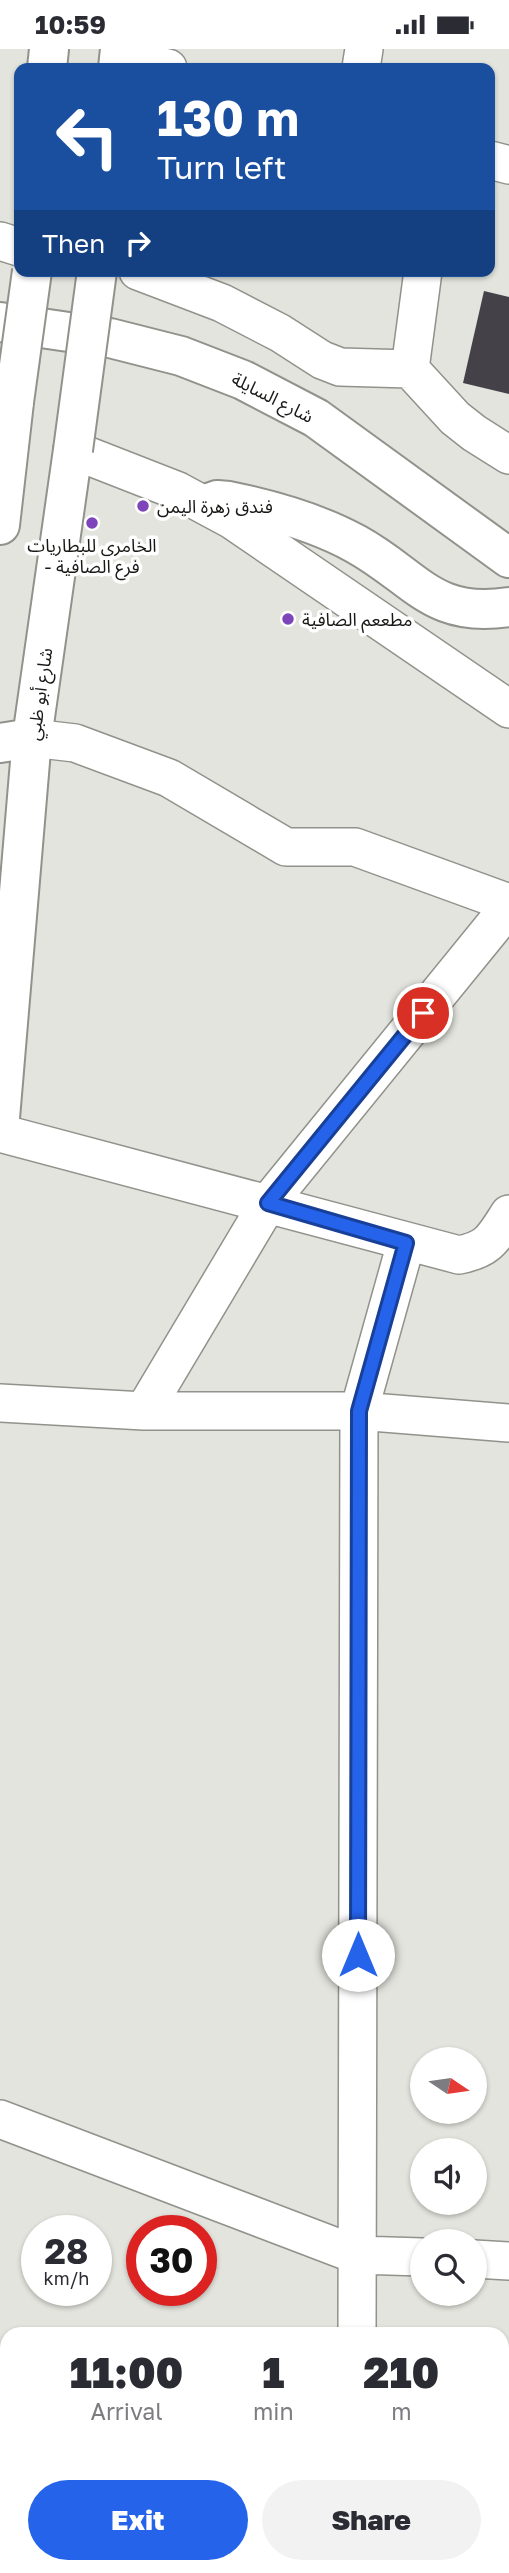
<!DOCTYPE html>
<html lang="en">
<head>
<meta charset="utf-8">
<style>
	:root { --surface:#fff; --page:#f2f2f3; --text:#2b2b33; --muted:#7c7c81; --accent:#2563eb }
	body { margin:0; font-family:"Golos Text","Noto Sans Arabic",sans-serif; background:var(--page); color:var(--text); height:100vh; display:flex; flex-direction:column; font-size:26px; white-space:nowrap }
	* { box-sizing:border-box; margin:0 }
	p { font-size:23px; color:var(--muted) }
	.icon { flex:none; width:38px; height:38px; fill:none; stroke:currentColor; stroke-width:2; stroke-linecap:round; stroke-linejoin:round }
	.map { position:relative; flex:1; overflow:hidden }
	.panel { position:absolute; left:0px; top:2278px; width:509px; height:247px; display:flex; flex-direction:column; background:var(--surface); border-radius:21px 21px 0 0; box-shadow:0 2px 5px #0004 }
	.panel>* { flex:none }
	.hud { position:absolute; left:14px; top:14px; width:481px; height:214px; border-radius:14px; box-shadow:0 2px 5px #0004; background:#1a4fa0; color:#fff; overflow:hidden }
	.needle { width:46px; rotate:103deg }
	.fabs { position:absolute; left:410px; top:1998px; display:grid; gap:14px }
	.fabs a { display:grid; place-items:center; width:77px; height:77px; border-radius:50%; background:var(--surface); box-shadow:0 2px 5px #0004; font-size:35px }
	.speed { position:absolute; left:21px; top:2166px; display:flex; gap:14px; font-size:35px; font-weight:700; text-align:center }
	.speed>* { display:grid; place-content:center; width:91px; height:91px; border-radius:50%; background:var(--surface); box-shadow:0 2px 5px #0004; line-height:1 }
	.speed small { font-size:18px; font-weight:400 }
	.speed .limit { border:10px solid #d22; background:#fff; color:#111 }
	.pin { position:absolute; display:grid; place-items:center; width:60px; height:60px; color:#fff; margin:-30px; border:4px solid #fff; border-radius:50%; box-shadow:0 2px 7px #0007 }
	.me { position:absolute; width:77px; margin:-38px; rotate:0deg; stroke-linejoin:round; filter:drop-shadow(0 0 5px #0008) }
	.turn { display:flex; align-items:center; gap:24px; height:147px; padding:0 28px; font-size:32px }
	.turn .icon { width:91px; height:91px; stroke-width:2.5 }
	.turn b { display:block; font-size:49px; line-height:60px }
	.then { display:flex; align-items:center; height:66px; padding:0 28px; background:#0003; gap:14px; font-size:26px }
	.eta { display:flex; justify-content:space-evenly; align-items:center; height:119px; text-align:center }
	.eta b { font-size:42px; font-weight:800; line-height:49px }
	.action { display:flex; gap:14px; margin-top:auto; padding:14px 28px }
	.action a { flex:1; height:80px; border-radius:42px; background:var(--accent); color:#fff; font-size:28px; font-weight:800; line-height:80px; text-align:center }
	.action a+a { background:var(--page); color:var(--text) }
	.status { display:flex; justify-content:space-between; align-items:center; height:49px; padding:0 35px; background:var(--surface); direction:ltr }
	.status svg { height:19px; fill:currentColor }
	.map>svg:first-child { display:block }
	.building { fill:#444248 }
	.lines { fill:none; stroke-linecap:round; stroke-linejoin:round }
	.street-casing { stroke:#91928b; stroke-width:40 }
	.secondary-casing { stroke:#91928b; stroke-width:42 }
	.street { stroke:#fff; stroke-width:37 }
	.secondary { stroke:#fff; stroke-width:38 }
	.secondary-bridge-casing { stroke:#91928b; stroke-width:42; stroke-linecap:butt }
	.secondary-bridge { stroke:#fff; stroke-width:38 }
	.route-casing { stroke:#184099; stroke-width:18 }
	.route { stroke:#2563eb; stroke-width:12 }
	.poi-dot { fill:#7e44ba; stroke:#fff; stroke-width:2.5 }
	.labels { text-anchor:middle; dominant-baseline:central; stroke-width:7; stroke-linejoin:round; paint-order:stroke }
	.street-label { font-size:18px; fill:#181916; stroke:#fff }
	.poi-label { font-size:18px; fill:#181916; stroke:#fff; text-anchor:start }
</style>
</head>
<body>
<div class="status"><b>10:59</b><svg viewBox="0 0 49 12"><path d="M0 12V9h3v3zM5 12V6h3v6zM10 12V3h3v9zM15 12V0h3v12zM26 1h20v11H26zM47 4h2v5h-2z"/></svg></div>
<div class="map">
<svg width="509" height="2524" viewBox="0 0 509 2524">
	<rect width="100%" height="100%" fill="#e2e4dd"/>
	<!-- building -->
	<path class="building" d="M484 242 509 248V345L463 334Z"/>
	<g class="lines">
		<!-- street casing -->
		<g class="street-casing">
			<path id="street" d="M120 9 168 19
				M361 19 364 0
				M490 111 509 116
				M0 192 19 198
				M138 222 222 254 280 284 322 311 340 318 410 320 455 369 474 384 509 406
				M410 320 423 222
				M73 401 178 442 232 471 509 660
				M32 689 75 694 169 729 286 798H355L509 854
				M0 1084 459 1206C489 1200 493 1190 509 1165
				M0 1354 144 1362H359L509 1374
				M144 1362 268 1154 509 858
				M0 2070 357 2206 422 2208
				M474 2210 509 2212
				M357 2286 359 1362 406 1194
				M0 2375H7
				M502 2419 509 2420
				M359 2518V2524"/>
		</g>
		<!-- secondary casing -->
		<g class="secondary-casing">
			<path id="secondary" d="M47 19 49 0
				M118 19 120 0
				M0 273 110 289 181 307 243 331 316 369 509 509
				M206 455 217 451 229 452C272 461 318 474 356 495 416 528 432 570 509 558
				M0 476 14 353
				M0 694 32 689
				M0 1069 32 689 73 401"/>
		</g>
		<!-- street -->
		<use href="#street" class="street"/>
		<!-- secondary -->
		<use href="#secondary" class="secondary"/>
		<!-- secondary-bridge casing -->
		<g class="secondary-bridge-casing">
			<path id="secondary-bridge" d="M14 353 32 222
				M73 401 97 222"/>
		</g>
		<!-- secondary-bridge -->
		<use href="#secondary-bridge" class="secondary-bridge"/>
	</g>
	<g class="lines">
		<!-- route casing -->
		<g class="route-casing">
			<path id="route" d="M358 1906 359 1362 406 1194 268 1154 423 964"/>
		</g>
		<!-- route -->
		<use href="#route" class="route"/>
	</g>
	<!-- markers -->
	<g class="poi-dot">
		<circle cx="143" cy="457" r="7"/>
		<circle cx="92" cy="474" r="7"/>
		<circle cx="288" cy="570" r="7"/>
	</g>
	<g class="labels">
		<!-- street labels -->
		<g class="street-label">
			<text transform="translate(273 348) rotate(27)">شارع السايلة</text>
			<text transform="translate(39 645) rotate(-82)">شارع أبو ظبي</text>
		</g>
		<!-- poi labels -->
		<g class="poi-label">
			<text x="157" y="457">فندق زهرة اليمن</text>
			<text x="92" y="496" text-anchor="middle">الخامري للبطاريات<tspan x="92" dy="21">- فرع الصافية</tspan></text>
			<text x="302" y="570">مطععم الصافية</text>
		</g>
	</g>
</svg>
<div class="fabs">
<a><svg class="needle" viewBox="-14 -14 28 28"><path d="M0-13l5 13h-10z" fill="#e53935"/><path d="M0 13l5-13h-10z" fill="#7c7c81"/></svg></a>
<a><svg class="icon" aria-label="sound" viewBox="0 0 24 24"><path d="M4 9h4l5-4v14l-5-4H4zM17 9q2 3 0 6"/></svg></a>
<a><svg class="icon" aria-label="search" viewBox="0 0 24 24"><circle cx="10" cy="10" r="6"/><path d="M15 15l6 6"/></svg></a>
</div>
<div class="speed"><div>28<small>km/h</small></div><div class="limit">30</div></div>
<div class="pin" style="left:423px;top:964px;background:#d93025"><svg class="icon" aria-label="arrive" viewBox="0 0 24 24"><path d="M6 21V4h12l-3 4 3 4H6"/></svg></div>
<svg class="me" style="left:358px;top:1906px" viewBox="-20 -20 40 40"><circle r="19" fill="#fff"/><path d="M0-13L10 11 0 6-10 11z" fill="#2563eb"/></svg>
<div class="hud">
<div class="turn"><svg class="icon" aria-label="left" viewBox="0 0 24 24"><path d="M17 20v-9H6M10 6l-5 5 5 5"/></svg><div><b>130 m</b>Turn left</div></div>
<div class="then">Then<svg class="icon" aria-label="right" viewBox="0 0 24 24"><path d="M7 20v-9h11M14 6l5 5-5 5"/></svg></div>
</div>
<section class="panel">
<div class="eta">
<div><b>11:00</b><p>Arrival</p></div>
<div><b>1</b><p>min</p></div>
<div><b>210</b><p>m</p></div>
</div>
<div class="action"><a>Exit</a><a>Share</a></div>
</section>
</div>
</body>
</html>
